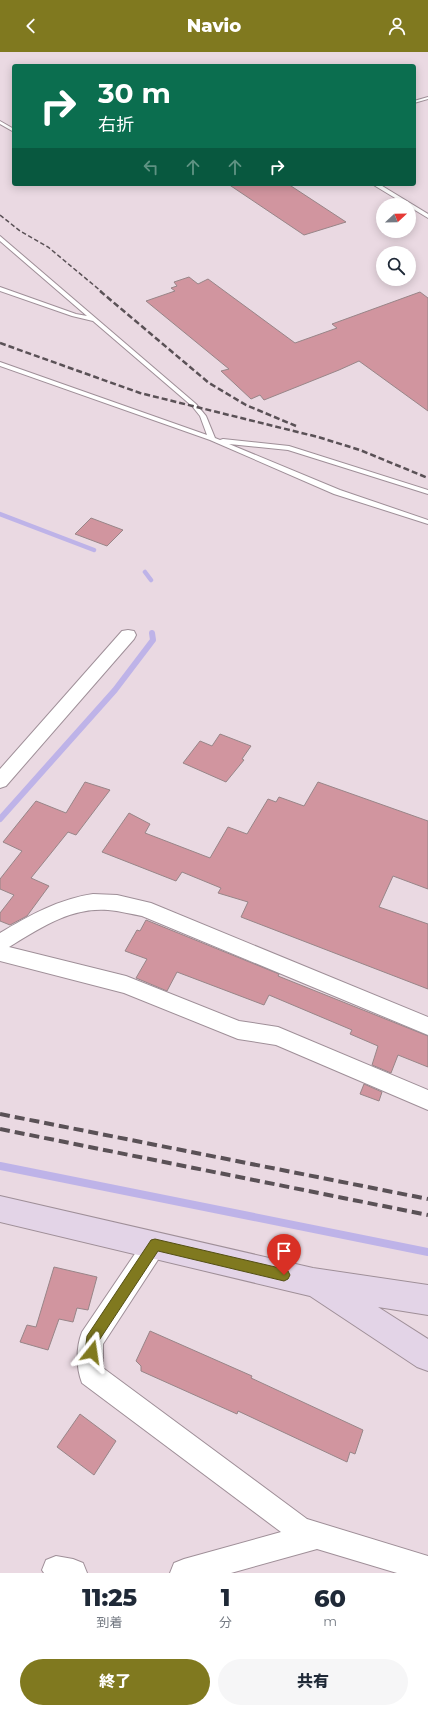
<!DOCTYPE html>
<html lang="ja">
<head>
<meta charset="utf-8">
<style>
	:root { --surface:#fff; --page:#f6f6f7; --text:#1f2937; --muted:#747a83; --accent:#80791f }
	body { margin:0; font-family:Montserrat,"Noto Sans JP",sans-serif; background:var(--page); color:var(--text); height:100vh; display:flex; flex-direction:column; font-size:15px; white-space:nowrap }
	* { box-sizing:border-box; margin:0 }
	p { font-size:13px; color:var(--muted) }
	.icon { flex:none; width:22px; height:22px; fill:none; stroke:currentColor; stroke-width:2; stroke-linecap:round; stroke-linejoin:round }
	.map { position:relative; height:1521px; overflow:hidden }
	.sheet { display:flex; flex-direction:column; background:var(--surface); flex:1 }
	.sheet>* { flex:none }
	.guide { position:absolute; left:12px; top:12px; width:404px; height:122px; border-radius:4px; box-shadow:0 2px 10px #0003; background:#0b6e4f; color:#fff; overflow:hidden }
	.needle { width:26px; rotate:68deg }
	.buttons { position:absolute; left:376px; top:146px; display:grid; gap:8px }
	.buttons a { display:grid; place-items:center; width:40px; height:40px; border-radius:50%; background:var(--surface); box-shadow:0 2px 10px #0003; font-size:20px }
	.pin { position:absolute; display:grid; place-items:center; width:34px; height:34px; color:#fff; margin:-41px -17px; border-radius:50% 50% 50% 0; rotate:-45deg; box-shadow:0 0 4px #0007 }
	.pin .icon { rotate:45deg }
	.me { position:absolute; width:44px; margin:-22px; rotate:15deg; stroke-linejoin:round; filter:drop-shadow(0 0 3px #0008) }
	.turn { display:flex; align-items:center; gap:14px; height:84px; padding:0 20px; font-size:18px }
	.turn .icon { width:52px; height:52px; stroke-width:2.5 }
	.turn b { display:block; font-size:28px; line-height:34px }
	.lanes { display:flex; align-items:center; height:38px; padding:0 20px; background:#0003; justify-content:center; gap:20px; direction:ltr }
	.lanes .off { opacity:.35 }
	.eta { display:flex; justify-content:space-evenly; align-items:center; height:68px; text-align:center }
	.eta b { font-size:24px; font-weight:800; line-height:28px }
	.action { display:flex; gap:8px; margin-top:auto; padding:8px 20px }
	.action a { flex:1; height:46px; border-radius:24px; background:var(--accent); color:#fff; font-size:16px; font-weight:800; line-height:46px; text-align:center }
	.action a+a { background:var(--page); color:var(--text) }
	header { display:flex; justify-content:space-between; align-items:center; height:52px; padding:0 20px; background:var(--accent); color:#fff; font-size:18px; font-weight:800 }
	.map>svg:first-child { display:block }
	.lines { fill:none; stroke-linecap:round; stroke-linejoin:round }
	.stream-far2 { stroke:#beb3e8; stroke-width:4.5 }
	.stream-far1 { stroke:#beb3e8; stroke-width:6 }
	.stream { stroke:#beb3e8; stroke-width:8 }
	.building { fill:#d1959f; stroke:#988588 }
	.lane-casing { stroke:#9f8f98; stroke-width:2 }
	.street-casing { stroke:#9f8f98; stroke-width:2 }
	.secondary-casing { stroke:#9f8f98; stroke-width:2 }
	.lane { fill:#fff; fill-rule:evenodd }
	.street { fill:#fff; fill-rule:evenodd }
	.secondary { fill:#e3d4e7; fill-rule:evenodd }
	.rail-far2 { stroke:#5a5156; stroke-width:1.5; stroke-dasharray:4.5 2.5; stroke-linecap:butt }
	.rail-far1 { stroke:#5a5156; stroke-width:2.5; stroke-dasharray:6 3; stroke-linecap:butt }
	.rail { stroke:#5a5156; stroke-width:4; stroke-dasharray:10 5; stroke-linecap:butt }
	.route { fill:#80791f; stroke:#534f14 }
</style>
</head>
<body>
<header><svg class="icon" aria-label="back" viewBox="0 0 24 24"><path d="M15 5l-7 7 7 7"/></svg>Navio<svg class="icon" aria-label="person" viewBox="0 0 24 24"><circle cx="12" cy="8" r="4"/><path d="M4 21q1-7 8-7t8 7"/></svg></header>
<div class="map">
<svg width="428" height="1521" viewBox="0 0 428 1521">
	<rect width="100%" height="100%" fill="#ead9e2"/>
	<g class="lines">
		<!-- stream-far2 -->
		<path class="stream-far2" d="M0 462 94 498
			M145 520 151 528"/>
		<!-- stream-far1 -->
		<path class="stream-far1" d="M0 767 115 638 153 588 152 581"/>
		<!-- stream -->
		<path class="stream" d="M0 1114 428 1200"/>
	</g>
	<!-- building -->
	<path class="building" d="M228 132H288L346 170 304 183Z
		M189 225 198 232 208 227 295 291 337 276 332 272 420 240 428 246V359L359 309 339 318 264 348 260 343 251 347 221 319 229 317 146 249 175 239 171 236 177 234 174 230Z
		M91 466 123 478 107 494 75 482Z
		M220 682 251 694 242 707 244 708 226 730 183 711 200 689 212 694Z
		M85 730 110 738 76 783 68 780 31 826 49 834 27 864 10 873 0 869V861L14 843 0 837V827L22 799 3 790 36 749 66 761Z
		M318 730 428 769V837L393 824 379 855 428 872V937L241 865 248 850 218 841 221 836 182 820 176 829 102 800 129 761 150 772 145 781 210 806 228 775 247 782 268 747 276 750 279 745 304 754Z
		M146 868 279 922 278 924 428 984V1015L398 1003 391 1021 372 1013 378 994 350 982 352 978 269 943 264 953 177 920 167 939 136 926 147 907 125 899 137 878 140 879Z
		M364 1032 382 1040 379 1049 360 1042Z
		M54 1215 97 1225 88 1258 77 1256 73 1270 59 1267 48 1298 20 1290 27 1273 36 1275Z
		M150 1279 252 1324 251 1326 363 1378 355 1402 350 1400 347 1410 238 1359 237 1362 141 1319V1314L136 1309Z
		M80 1362 116 1389 94 1423 57 1395Z"/>
	<g class="lines">
		<!-- lane casing -->
		<g class="lane-casing">
			<path id="lane" d="M428 45V47L414 51V49Z
				M0 69 14 77V80L0 72Z
				M372 132H379L428 162V166Z
				M0 184 196 352 206 364 215 386 220 388 223 387 289 394 428 438V442L288 398 229 392 340 438 428 468V472L334 442 210 388 0 314V310L207 383 200 364 192 354 93 269 72 264 0 239V235L76 262 87 264 0 189Z"/>
		</g>
		<!-- street casing -->
		<g class="street-casing">
			<path id="street" d="M128 578 134 579 136 583 134 587 6 734 0 736V717L122 579Z
				M93 842 117 843 151 851 428 965V983L142 864C131 862 120 859 108 858 71 855 40 876 9 895L126 924 239 969 278 975 428 1038V1058L276 993 238 987 124 941 0 909V881C30 863 59 847 93 842Z
				M155 1181 163 1184 167 1192 163 1200 103 1292V1316L307 1467 428 1504V1521H397L317 1497 231 1521H170L174 1511 184 1507 281 1480 82 1331C76 1316 76 1295 82 1280L147 1184Z
				M56 1504 73 1507 83 1511 87 1521H44L42 1518 46 1508Z"/>
		</g>
		<!-- secondary casing -->
		<g class="secondary-casing">
			<path id="secondary" d="M0 1144 313 1216 428 1233V1263L378 1255 428 1287V1319L417 1315 310 1244 0 1170Z"/>
		</g>
		<!-- lane -->
		<use href="#lane" class="lane"/>
		<!-- street -->
		<use href="#street" class="street"/>
		<!-- secondary -->
		<use href="#secondary" class="secondary"/>
		<!-- rail-far2 -->
		<path class="rail-far2" d="M0 163 20 179 48 195 102 240"/>
		<!-- rail-far1 -->
		<path class="rail-far1" d="M100 239 209 331 246 353 296 374
			M0 291 140 341 318 385 360 398 428 426"/>
		<!-- rail -->
		<path class="rail" d="M0 1062 428 1147
			M0 1077 428 1163"/>
	</g>
	<!-- route -->
	<path class="route" d="M155 1187 284 1217 288 1219 290 1223 288 1227 284 1229 158 1199 98 1290 96 1304 92 1306 87 1304 85 1300 87 1284 151 1188Z"/>
</svg>
<div class="buttons">
<a><svg class="needle" viewBox="-14 -14 28 28"><path d="M0-13l5 13h-10z" fill="#e53935"/><path d="M0 13l5-13h-10z" fill="#747a83"/></svg></a>
<a><svg class="icon" aria-label="search" viewBox="0 0 24 24"><circle cx="10" cy="10" r="6"/><path d="M15 15l6 6"/></svg></a>
</div>
<div class="pin" style="left:284px;top:1223px;background:#d93025"><svg class="icon" aria-label="arrive" viewBox="0 0 24 24"><path d="M6 21V4h12l-3 4 3 4H6"/></svg></div>
<svg class="me" style="left:92px;top:1300px" viewBox="-20 -20 40 40"><path d="M0-17L14 15 0 8-14 15z" fill="#80791f" stroke="#fff" stroke-width="4"/></svg>
<div class="guide">
<div class="turn"><svg class="icon" aria-label="right" viewBox="0 0 24 24"><path d="M7 20v-9h11M14 6l5 5-5 5"/></svg><div><b>30 m</b>右折</div></div>
<div class="lanes"><svg class="icon off" aria-label="left" viewBox="0 0 24 24"><path d="M17 20v-9H6M10 6l-5 5 5 5"/></svg><svg class="icon off" aria-label="ahead" viewBox="0 0 24 24"><path d="M12 20V5M6 11l6-6 6 6"/></svg><svg class="icon off" aria-label="ahead" viewBox="0 0 24 24"><path d="M12 20V5M6 11l6-6 6 6"/></svg><svg class="icon" aria-label="right" viewBox="0 0 24 24"><path d="M7 20v-9h11M14 6l5 5-5 5"/></svg></div>
</div>
</div>
<section class="sheet">
<div class="eta">
<div><b>11:25</b><p>到着</p></div>
<div><b>1</b><p>分</p></div>
<div><b>60</b><p>m</p></div>
</div>
<div class="action"><a>終了</a><a>共有</a></div>
</section>
</body>
</html>
